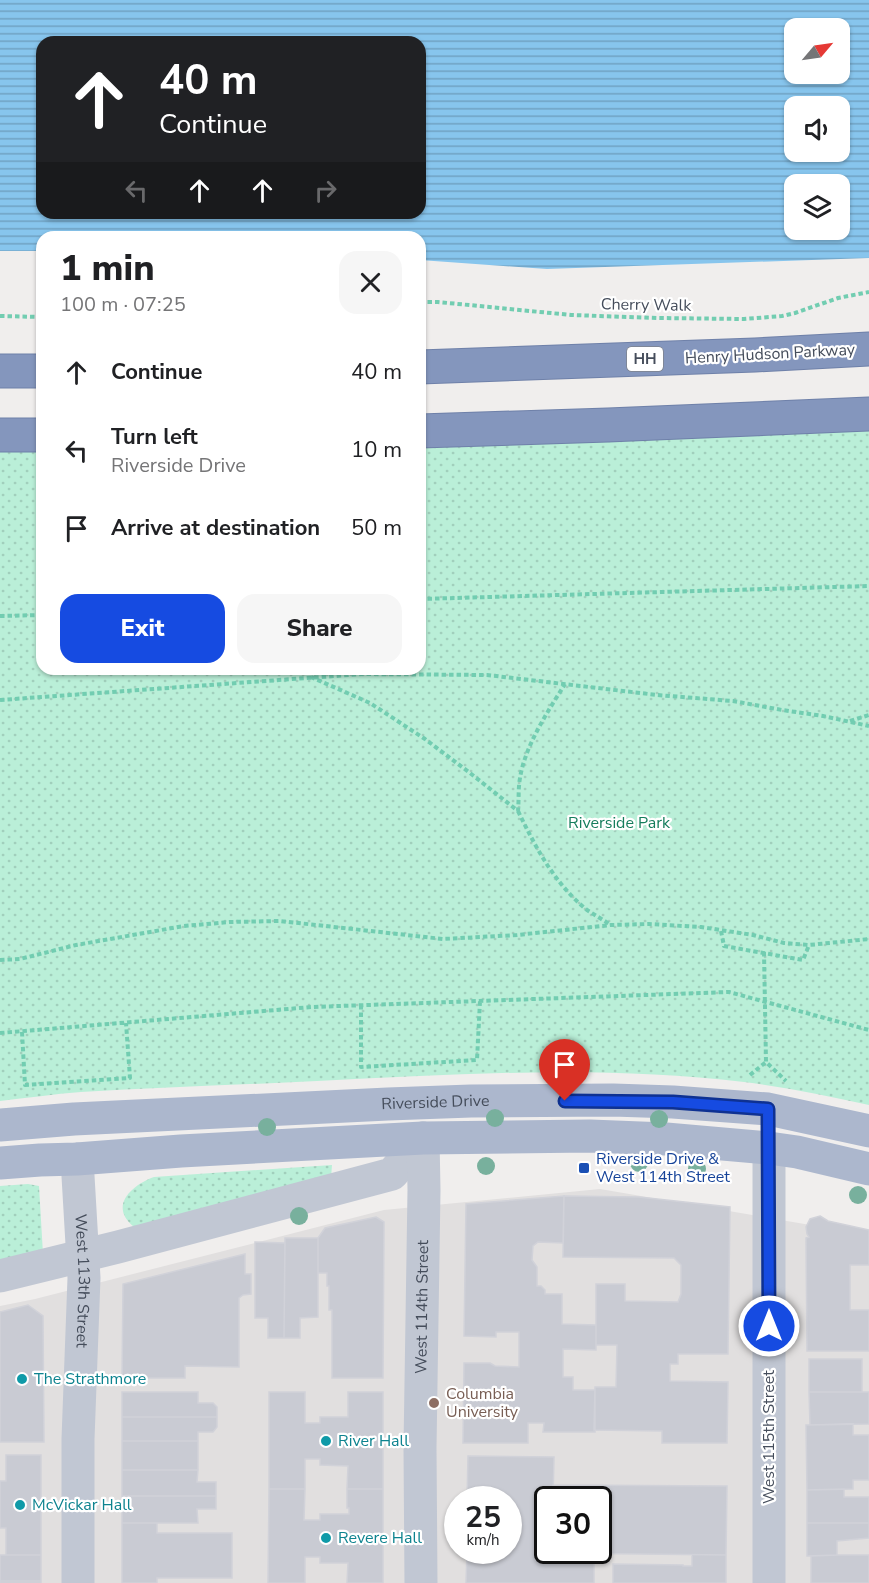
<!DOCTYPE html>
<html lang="en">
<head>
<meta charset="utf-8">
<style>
	:root { --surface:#fff; --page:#f6f6f6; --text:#202124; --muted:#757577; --accent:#164be1 }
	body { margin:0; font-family:"Nunito Sans",sans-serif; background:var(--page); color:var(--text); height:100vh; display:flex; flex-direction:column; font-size:22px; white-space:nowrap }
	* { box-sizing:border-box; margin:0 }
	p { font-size:20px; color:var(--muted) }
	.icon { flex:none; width:33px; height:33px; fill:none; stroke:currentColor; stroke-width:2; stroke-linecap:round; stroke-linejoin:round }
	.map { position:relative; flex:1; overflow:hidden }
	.side { position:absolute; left:36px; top:231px; width:390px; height:444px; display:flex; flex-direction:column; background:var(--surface); border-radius:18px; box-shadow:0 2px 4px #0004 }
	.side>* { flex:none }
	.hud { position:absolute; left:36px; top:36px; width:390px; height:183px; border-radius:18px; box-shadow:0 2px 4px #0004; background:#202124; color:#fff; overflow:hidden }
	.needle { width:39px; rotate:61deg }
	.tools { position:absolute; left:784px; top:18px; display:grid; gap:12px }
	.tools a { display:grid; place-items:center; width:66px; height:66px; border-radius:12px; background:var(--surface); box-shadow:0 2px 4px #0004; font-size:30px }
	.speed { position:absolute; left:444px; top:1486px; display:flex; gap:12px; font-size:30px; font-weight:700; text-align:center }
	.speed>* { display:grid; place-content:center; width:78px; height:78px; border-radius:50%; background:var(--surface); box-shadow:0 2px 4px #0004; line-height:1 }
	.speed small { font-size:15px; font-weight:400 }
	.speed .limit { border:3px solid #111; border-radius:9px; background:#fff; color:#111 }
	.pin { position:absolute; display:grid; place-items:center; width:51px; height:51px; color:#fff; margin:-62px -26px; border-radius:50% 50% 50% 0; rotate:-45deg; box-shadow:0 0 6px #0007 }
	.pin .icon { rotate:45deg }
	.me { position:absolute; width:66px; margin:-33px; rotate:0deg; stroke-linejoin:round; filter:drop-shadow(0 0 4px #0008) }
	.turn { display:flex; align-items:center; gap:21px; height:126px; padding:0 24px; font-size:27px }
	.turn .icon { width:78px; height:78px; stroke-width:2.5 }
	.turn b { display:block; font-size:42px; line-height:51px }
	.lanes { display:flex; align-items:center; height:57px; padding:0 24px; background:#0003; justify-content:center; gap:30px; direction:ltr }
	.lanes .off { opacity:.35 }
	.round { display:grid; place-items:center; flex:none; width:63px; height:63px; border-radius:18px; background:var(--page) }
	.headline { display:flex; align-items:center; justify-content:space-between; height:102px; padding:0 24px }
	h1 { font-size:36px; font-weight:800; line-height:45px }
	.cta { display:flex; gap:12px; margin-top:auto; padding:12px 24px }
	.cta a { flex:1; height:69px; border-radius:18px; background:var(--accent); color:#fff; font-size:24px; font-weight:800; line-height:69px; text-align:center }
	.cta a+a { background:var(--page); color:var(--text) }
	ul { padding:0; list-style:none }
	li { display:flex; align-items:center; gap:18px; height:78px; padding:0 24px }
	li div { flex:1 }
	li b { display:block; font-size:22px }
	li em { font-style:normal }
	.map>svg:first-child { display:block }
	.education { fill:#e1dfdf; fill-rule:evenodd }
	.park { fill:url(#park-dots) }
	.water { fill:url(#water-rules); fill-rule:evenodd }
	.building { fill:#c9cbd3; stroke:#d1d2d9; stroke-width:1.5 }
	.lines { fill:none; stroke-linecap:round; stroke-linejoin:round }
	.highway-casing { stroke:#6f81a9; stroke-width:35 }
	.path { stroke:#72cdb1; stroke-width:4; stroke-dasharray:4.5 3; stroke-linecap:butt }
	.minor { stroke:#c1c7d3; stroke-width:33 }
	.major { stroke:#acb7cd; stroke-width:33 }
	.highway { stroke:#8496bd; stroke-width:33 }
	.tree { fill:#78b09d }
	.route-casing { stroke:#0e3192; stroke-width:15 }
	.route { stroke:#164be1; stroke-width:10 }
	.transit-dot { fill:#1a4fb4; stroke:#fff; stroke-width:2 }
	.culture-dot { fill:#0f9aa8; stroke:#fff; stroke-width:2 }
	.education-dot { fill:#8d6e63; stroke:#fff; stroke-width:2 }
	.labels { text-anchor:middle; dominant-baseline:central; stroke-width:4.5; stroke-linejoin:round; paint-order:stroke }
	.shield { fill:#fff; stroke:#7d828c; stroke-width:1.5 }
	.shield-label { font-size:15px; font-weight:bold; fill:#454d5b }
	.street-label { font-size:16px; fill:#454d5b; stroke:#fff }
	.park-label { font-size:16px; fill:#157d5c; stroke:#fff }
	.transit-label { font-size:16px; fill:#164399; stroke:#fff; text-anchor:start }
	.culture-label { font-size:16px; fill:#0d838f; stroke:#fff; text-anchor:start }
	.education-label { font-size:16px; fill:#785e54; stroke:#fff; text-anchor:start }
</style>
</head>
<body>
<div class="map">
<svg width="869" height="1583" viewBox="0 0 869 1583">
	<defs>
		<pattern id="park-dots" width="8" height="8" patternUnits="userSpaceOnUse" patternTransform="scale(1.5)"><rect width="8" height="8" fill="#baefd8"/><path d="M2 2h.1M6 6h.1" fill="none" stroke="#a1cfbc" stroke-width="1.8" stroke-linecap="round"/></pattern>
		<pattern id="water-rules" width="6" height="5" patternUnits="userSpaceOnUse" patternTransform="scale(1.5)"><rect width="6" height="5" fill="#87c5ed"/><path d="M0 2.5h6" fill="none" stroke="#70a2c3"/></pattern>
	</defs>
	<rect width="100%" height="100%" fill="#f0eeed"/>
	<!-- education -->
	<path class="education" d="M600 1189 869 1235V1583H0V1306L35 1299 384 1210ZM458 1500H508V1551H458ZM548 1500H598V1551H548Z"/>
	<!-- park -->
	<path class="park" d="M869 414V1105C827 1096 786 1087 744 1082 603 1065 459 1074 317 1081 239 1085 160 1087 81 1092 54 1094 27 1098 0 1101V435H42V669H420V431Z
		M332 1165 331 1178 134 1227C108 1206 132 1185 154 1177Z
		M28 1184 39 1186 43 1254 0 1265V1186Z"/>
	<!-- water -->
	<path class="water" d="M0 0H869V258L547 269 420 260V237H42V251H0ZM795 28H840V74H795ZM42 42H420V213H42ZM795 106H840V152H795ZM795 184H840V230H795Z"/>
	<!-- building -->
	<path class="building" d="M564 1196 639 1197 730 1207 728 1354H678V1364H670V1381L728 1382 727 1443H662V1431L594 1430 595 1387H616L617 1345H596V1284H625V1301L678 1302 681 1294V1265L674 1258 563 1257Z
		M564 1196 563 1243 538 1242 533 1246 532 1260 537 1267V1286H541L545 1290V1294H562V1324L596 1325V1350L563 1349V1377H573V1390H595V1432H543L544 1423H528V1443H463L464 1363H490L495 1366 519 1367V1332H496V1337L464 1336 466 1204Z
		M820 1216 828 1221 869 1230V1265H850V1310H869V1351H807L806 1238 809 1237 807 1234 806 1227 810 1219Z
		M376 1217 384 1222 383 1378H332V1310H329V1286H327V1273H318V1238L325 1228Z
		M285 1238H318V1317L300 1318V1338H284Z
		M255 1242 285 1243 284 1338H268V1318H255Z
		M245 1254V1274H251V1294L243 1295 239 1298V1367L185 1366V1378H122L123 1284Z
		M28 1305 43 1316 44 1442H0V1312Z
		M809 1359H862V1392H809Z
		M122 1392H198V1403H213L217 1407V1417H122Z
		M269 1392H305V1423H320V1417H348V1392H383V1489H347L348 1466 320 1465V1459H305V1489H269Z
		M809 1392H869V1424L810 1425Z
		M122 1417H217V1427L213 1432H198V1441H122Z
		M853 1424V1435H869V1480H853V1489L807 1490 806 1425Z
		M122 1441H198V1470H122Z
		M6 1455H41V1555H6V1528H0V1481H6Z
		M468 1456 554 1457 553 1500H548V1551H552V1553L594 1554V1583H466L467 1551H508V1500H467Z
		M122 1470H198L197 1482H216V1496H122Z
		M553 1485 727 1486 726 1555 552 1553V1551H598V1500H553Z
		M269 1489H305L304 1520H320V1514H349V1508H347V1489H383V1583H347L348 1563H320V1557H305V1583H268Z
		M844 1489V1497H869V1523H807V1490Z
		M122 1496H216V1509H197L198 1523H122Z
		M122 1523H157V1533H232V1578H157V1583H122Z
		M807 1523H869V1538L837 1541V1555L807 1556Z
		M0 1555H41V1581H0Z
		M692 1555H726V1583H613V1564L683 1565V1566H692Z
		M837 1555H869V1583H811V1556Z
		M0 1581H41V1583H0Z"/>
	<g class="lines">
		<!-- highway casing -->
		<g class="highway-casing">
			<path id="highway" d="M420 367 755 355 869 349
				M0 371H42
				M420 431 608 425 869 414
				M0 435H42"/>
		</g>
		<!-- path -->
		<path class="path" d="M420 302H438L571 315 658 318 744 319 782 316 795 313 838 298 869 292
			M0 316 42 317
			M420 599 869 586
			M0 616 42 615
			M310 669 311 677 370 703 425 739 470 773 518 811C519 800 518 789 520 778 525 746 548 711 565 684
			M0 700 363 674 487 675 657 695 733 701 782 710 823 716 869 726
			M850 721 869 715
			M518 811C536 848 554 883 587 910 595 915 603 920 611 925
			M721 931 724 946 803 960 809 945
			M764 952 766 1062 786 1081
			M0 960 20 959 76 945 184 926 230 922 280 921 443 939 517 935 611 925 649 924 701 927 753 935 784 943 809 945 869 939
			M361 1005V1067L477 1060 480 1001
			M22 1032 25 1085 130 1078 126 1023
			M0 1033 312 1007 729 992 869 1030
			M750 1075 766 1062"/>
		<!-- minor -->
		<g class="minor">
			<path d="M769 1148V1583"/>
			<path id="s1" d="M77 1159 84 1278 78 1439V1583"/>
			<path d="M0 1276 118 1247 392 1174 423 1138"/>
			<path id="s2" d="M421 1583 420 1448 424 1190 423 1138"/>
		</g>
		<!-- major -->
		<g class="major">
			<path id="s3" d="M0 1125 74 1119 388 1104 471 1101 613 1100 673 1102 768 1109 869 1131"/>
			<path d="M0 1163 40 1160 77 1159 181 1151 423 1138 590 1136 666 1139 769 1148 797 1152 869 1169"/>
		</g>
		<!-- highway -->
		<use href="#highway" class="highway"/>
	</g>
	<!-- trees -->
	<g class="tree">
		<circle cx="495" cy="1118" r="9"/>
		<circle cx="659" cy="1119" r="9"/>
		<circle cx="267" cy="1127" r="9"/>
		<circle cx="639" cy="1163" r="9"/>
		<circle cx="486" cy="1166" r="9"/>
		<circle cx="697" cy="1169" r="9"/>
		<circle cx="858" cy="1195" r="9"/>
		<circle cx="299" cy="1216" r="9"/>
	</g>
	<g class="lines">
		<!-- route casing -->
		<g class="route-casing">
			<path id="route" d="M565 1101 673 1102 768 1109 769 1326"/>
		</g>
		<!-- route -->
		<use href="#route" class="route"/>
	</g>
	<!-- markers -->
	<rect class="transit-dot" x="578" y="1162" width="12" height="12" rx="3"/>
	<g class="culture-dot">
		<circle cx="22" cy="1379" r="6"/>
		<circle cx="326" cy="1441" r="6"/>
		<circle cx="20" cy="1505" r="6"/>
		<circle cx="326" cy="1538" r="6"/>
	</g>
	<circle class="education-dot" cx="434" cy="1403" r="6"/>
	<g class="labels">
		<!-- shield labels -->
		<rect class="shield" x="627" y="347" width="36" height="24" rx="4.5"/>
		<g class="shield-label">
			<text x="645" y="359">HH</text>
		</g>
		<!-- street labels -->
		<g class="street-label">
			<text transform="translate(646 305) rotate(1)">Cherry Walk</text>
			<text transform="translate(770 354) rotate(-3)">Henry Hudson Parkway</text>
			<text stroke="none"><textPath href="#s3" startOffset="436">Riverside Drive</textPath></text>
			<text stroke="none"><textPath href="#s1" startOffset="122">West 113th Street</textPath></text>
			<text stroke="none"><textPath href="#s2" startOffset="276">West 114th Street</textPath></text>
			<text transform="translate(769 1437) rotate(-90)">West 115th Street</text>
		</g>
		<!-- park labels -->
		<g class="park-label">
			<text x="619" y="823">Riverside Park</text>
		</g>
		<!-- transit labels -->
		<g class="transit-label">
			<text x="596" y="1159">Riverside Drive &amp;<tspan x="596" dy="18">West 114th Street</tspan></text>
		</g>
		<!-- culture labels -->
		<g class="culture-label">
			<text x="34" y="1379">The Strathmore</text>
			<text x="338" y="1441">River Hall</text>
			<text x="32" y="1505">McVickar Hall</text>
			<text x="338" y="1538">Revere Hall</text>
		</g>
		<!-- education labels -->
		<g class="education-label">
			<text x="446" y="1394">Columbia<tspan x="446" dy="18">University</tspan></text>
		</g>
	</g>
</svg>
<div class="tools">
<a><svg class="needle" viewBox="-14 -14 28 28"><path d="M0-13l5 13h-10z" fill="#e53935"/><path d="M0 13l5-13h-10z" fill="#757577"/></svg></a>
<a><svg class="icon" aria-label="sound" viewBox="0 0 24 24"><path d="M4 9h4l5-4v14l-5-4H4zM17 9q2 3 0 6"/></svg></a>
<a><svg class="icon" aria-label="layers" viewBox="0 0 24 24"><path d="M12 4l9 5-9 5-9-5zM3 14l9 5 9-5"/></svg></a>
</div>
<div class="speed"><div>25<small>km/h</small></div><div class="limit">30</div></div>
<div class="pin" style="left:565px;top:1101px;background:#d93025"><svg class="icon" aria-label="arrive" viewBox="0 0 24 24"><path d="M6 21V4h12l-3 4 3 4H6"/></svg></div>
<svg class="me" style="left:769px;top:1326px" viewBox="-20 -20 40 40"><circle r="17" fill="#164be1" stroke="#fff" stroke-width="3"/><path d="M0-11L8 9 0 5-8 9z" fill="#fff"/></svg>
<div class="hud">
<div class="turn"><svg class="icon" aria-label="ahead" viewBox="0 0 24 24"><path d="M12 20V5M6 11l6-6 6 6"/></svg><div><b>40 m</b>Continue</div></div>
<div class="lanes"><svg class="icon off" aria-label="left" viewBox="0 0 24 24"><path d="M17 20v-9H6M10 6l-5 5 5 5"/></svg><svg class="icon" aria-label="ahead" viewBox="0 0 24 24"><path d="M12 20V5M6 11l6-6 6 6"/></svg><svg class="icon" aria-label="ahead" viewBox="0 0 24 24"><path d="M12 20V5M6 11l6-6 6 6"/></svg><svg class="icon off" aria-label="right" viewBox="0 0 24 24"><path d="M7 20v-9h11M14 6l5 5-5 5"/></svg></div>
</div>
<section class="side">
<div class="headline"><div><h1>1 min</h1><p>100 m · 07:25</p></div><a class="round"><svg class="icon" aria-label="close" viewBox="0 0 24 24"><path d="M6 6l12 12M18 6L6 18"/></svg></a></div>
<ul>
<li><svg class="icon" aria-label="ahead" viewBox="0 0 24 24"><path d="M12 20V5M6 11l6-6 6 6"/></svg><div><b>Continue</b></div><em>40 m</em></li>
<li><svg class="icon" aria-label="left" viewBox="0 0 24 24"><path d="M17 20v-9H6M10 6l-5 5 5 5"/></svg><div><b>Turn left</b><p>Riverside Drive</p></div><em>10 m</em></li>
<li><svg class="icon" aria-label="arrive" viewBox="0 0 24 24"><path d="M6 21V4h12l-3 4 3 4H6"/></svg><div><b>Arrive at destination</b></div><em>50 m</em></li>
</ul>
<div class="cta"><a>Exit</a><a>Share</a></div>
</section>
</div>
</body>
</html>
